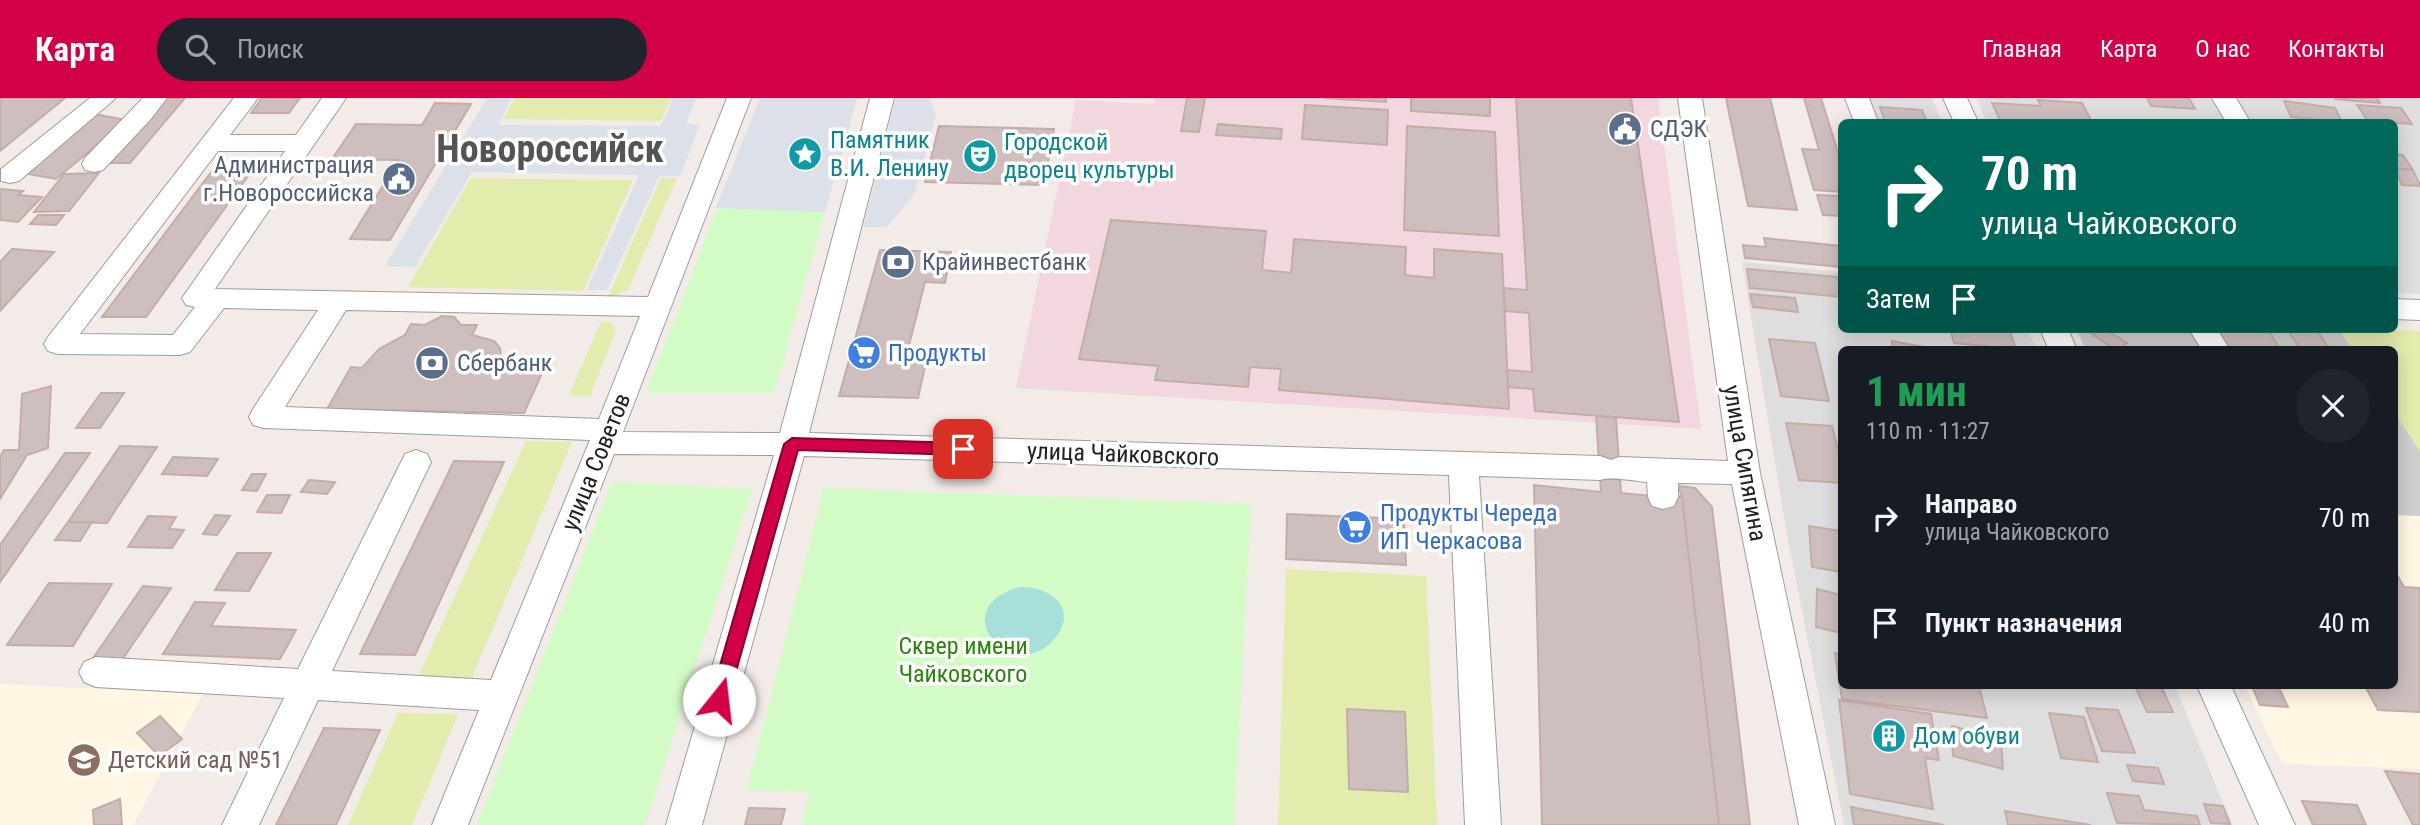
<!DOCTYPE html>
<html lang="ru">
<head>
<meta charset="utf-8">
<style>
	:root { --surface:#171b24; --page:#20242c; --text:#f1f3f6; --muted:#9ea1a6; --accent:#d20047 }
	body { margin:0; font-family:"Roboto Condensed",sans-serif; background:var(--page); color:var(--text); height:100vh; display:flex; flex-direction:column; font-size:26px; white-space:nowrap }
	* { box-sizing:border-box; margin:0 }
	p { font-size:23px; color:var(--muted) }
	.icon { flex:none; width:38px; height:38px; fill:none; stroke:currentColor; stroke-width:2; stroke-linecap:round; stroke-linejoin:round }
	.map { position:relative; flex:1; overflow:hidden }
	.details { position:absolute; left:1838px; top:248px; width:560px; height:343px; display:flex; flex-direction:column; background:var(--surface); border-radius:10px; box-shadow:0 4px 18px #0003 }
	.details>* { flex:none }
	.top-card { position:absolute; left:1838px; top:21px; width:560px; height:214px; border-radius:10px; box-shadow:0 4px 18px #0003; background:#00695c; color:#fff; overflow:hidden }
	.pin { position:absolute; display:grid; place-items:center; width:60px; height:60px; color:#fff; margin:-30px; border-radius:14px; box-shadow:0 4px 10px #0006 }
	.me { position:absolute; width:77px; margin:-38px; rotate:16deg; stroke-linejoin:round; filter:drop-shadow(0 0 5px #0008) }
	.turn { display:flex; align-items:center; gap:24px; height:147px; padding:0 28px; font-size:32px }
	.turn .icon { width:91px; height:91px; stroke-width:2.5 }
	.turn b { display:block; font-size:49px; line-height:60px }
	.then { display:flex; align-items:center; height:66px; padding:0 28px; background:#0003; gap:14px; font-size:26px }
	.round { display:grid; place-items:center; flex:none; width:74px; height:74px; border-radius:37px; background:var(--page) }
	.headline { display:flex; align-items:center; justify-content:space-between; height:119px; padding:0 28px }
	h1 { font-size:42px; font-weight:700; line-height:52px; color:#1e9e55 }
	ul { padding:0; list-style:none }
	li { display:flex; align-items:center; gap:21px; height:105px; padding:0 28px }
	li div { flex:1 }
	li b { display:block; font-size:26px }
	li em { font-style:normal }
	header { display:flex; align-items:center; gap:42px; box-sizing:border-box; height:98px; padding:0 35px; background:var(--accent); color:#fff }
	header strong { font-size:33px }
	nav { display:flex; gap:38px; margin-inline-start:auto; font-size:24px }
	.search { width:490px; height:63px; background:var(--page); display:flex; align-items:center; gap:18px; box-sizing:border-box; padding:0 24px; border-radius:38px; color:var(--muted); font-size:26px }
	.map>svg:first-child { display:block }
	.residential { fill:#dfdede }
	.commercial { fill:#f2d7df }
	.education { fill:#fff6e3 }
	.religious { fill:#cfcfcf }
	.grass { fill:#e2ecad }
	.park { fill:#d3fbc5 }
	.plaza { fill:#dce0e8 }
	.water { fill:#a7e0da }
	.building { fill:#cebfbe; stroke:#c4aca9; stroke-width:2 }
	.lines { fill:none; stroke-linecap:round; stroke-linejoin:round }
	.minor-casing { stroke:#9e9e9e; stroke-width:2 }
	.minor { fill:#fff; fill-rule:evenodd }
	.route { fill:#d20047; stroke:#88002e; stroke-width:2 }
	.labels { text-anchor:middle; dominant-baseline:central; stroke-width:7; stroke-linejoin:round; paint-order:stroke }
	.service-label { font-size:24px; fill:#4e5e75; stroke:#fff; text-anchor:start }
	.culture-label { font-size:24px; fill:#0d838f; stroke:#fff; text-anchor:start }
	.shop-label { font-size:24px; fill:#366cbe; stroke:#fff; text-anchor:start }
	.street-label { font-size:24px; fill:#212121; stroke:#fff }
	.park-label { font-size:24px; fill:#288608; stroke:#fff }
	.education-label { font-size:24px; fill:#785e54; stroke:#fff; text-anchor:start }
	.town-label { font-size:38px; font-weight:bold; fill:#545454; stroke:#fff }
</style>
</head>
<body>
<header>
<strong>Карта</strong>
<div class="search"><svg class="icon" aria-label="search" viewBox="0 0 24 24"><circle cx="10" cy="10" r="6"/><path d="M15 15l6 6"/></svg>Поиск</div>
<nav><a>Главная</a><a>Карта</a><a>О нас</a><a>Контакты</a></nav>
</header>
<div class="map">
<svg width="2420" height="727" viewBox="0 0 2420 727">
	<rect width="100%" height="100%" fill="#f2ebe8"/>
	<!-- residential -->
	<path class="residential" d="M1865 0H1932L1942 24H1872Z
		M1977 0H2420V196L2394 195V24H1986Z
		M1742 164 1841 174V231H2028L2036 252H1841V588H2175L2232 727H1844L1786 431Z"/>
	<!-- commercial -->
	<path class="commercial" d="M1156 0H1658L1701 331 1016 290 1076 2 1154 6Z"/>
	<!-- education -->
	<path class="education" d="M2394 417 2420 418V671L2282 666 2245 588H2394Z
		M0 586 203 596 133 727H0Z"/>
	<!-- religious -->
	<path class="religious" d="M2076 231H2339L2353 252H2086Z
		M2394 314 2420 353V418L2394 417Z"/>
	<!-- grass -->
	<path class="grass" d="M515 0H671L661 23 503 21Z
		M471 80 633 82 583 193 408 189Z
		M661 80H677L628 192 607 201Z
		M601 224H610L614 229 615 236 590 298 569 297Z
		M2339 231 2420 233V353L2394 314V252H2353Z
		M526 343 572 344 470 584 416 583Z
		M1286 471 1426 478 1437 727H1278Z
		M398 615 458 616 412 727H348Z"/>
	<!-- park -->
	<path class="park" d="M760 0H857L774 295H646Z
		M612 384 752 391 645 727H477Z
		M824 390 1251 406 1234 727H802L809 694 747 692Z"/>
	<!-- plaza -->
	<path class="plaza" d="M487 0H512L498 27 661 28 673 0H696L686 26 700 27 680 78H659L607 192H587L639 77 472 74 415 169 385 168Z
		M760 0H857L825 114 716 110Z
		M896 0H930L936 17 915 95 887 129H863Z"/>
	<!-- water -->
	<path class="water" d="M1020 489C1048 488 1079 509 1056 539 1016 591 940 512 1020 489Z"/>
	<!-- building -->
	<path class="building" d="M0 0H65L0 53Z
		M165 0H185L130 65H110Z
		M262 0H300L289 15H251Z
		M1187 0H1205L1199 34 1181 33Z
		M1323 0H1386V4Z
		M1411 0H1490V18L1411 13Z
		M1516 0H1631L1679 324 1535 313 1533 291 1508 289 1507 272 1532 274 1529 215 1505 213 1504 190 1527 192Z
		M1726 0H1770L1797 112 1748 108Z
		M1804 0H1821L1841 64V94L1814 92 1802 51 1819 52Z
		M2147 0H2189L2195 11 2151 8Z
		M2335 0H2377L2380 5 2335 1Z
		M2038 2 2082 5 2092 24H2001L1992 5 2041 8Z
		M2284 3 2335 10 2342 24 2291 19Z
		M435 5 471 6 390 142 350 141 399 62 332 61 356 26 422 27Z
		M1305 7 1388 12 1387 47 1302 41Z
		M2357 7 2401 10 2412 26 2368 23Z
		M1880 9 1922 12 1927 24H1885Z
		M94 16 127 22 56 81 22 75Z
		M1218 26 1282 31 1281 41 1216 37Z
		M939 28 1054 31 1044 87 925 84Z
		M1407 28 1495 34 1499 138 1404 132Z
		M2394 56 2403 57 2413 72 2394 70Z
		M215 69 254 70 146 219H102Z
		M2394 70 2413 72 2420 88 2402 87Z
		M99 75 69 113 34 114 64 76Z
		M0 91 23 93 18 97 42 99 18 124 0 122Z
		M1817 97 1841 98V118L1823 117Z
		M38 117H64L56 127 30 126Z
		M1111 122 1266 133 1262 172 1291 175 1294 141 1406 149 1405 177 1434 180V151L1502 156 1509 311 1279 292 1281 271 1250 269 1248 289 1155 282 1158 268 1079 261Z
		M1764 140 1841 148V169L1745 160 1743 147 1766 149Z
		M12 151 54 154 0 213V164Z
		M880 152 951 154 945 185 925 184 906 259 927 260 918 300 839 298Z
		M1747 171 1838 179 1841 199 1750 190Z
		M1750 196 1795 200 1798 214 1753 209Z
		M442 218 454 219 461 227H477L472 237 494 243 500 250 501 259 496 272 543 273 524 315 327 311 351 269 362 270 379 251 405 237 411 226 425 227Z
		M1882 231H1934L1935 233 1884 234Z
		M1950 231H2009L2016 251 1954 245Z
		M2085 231H2105L2127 245 2116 252Z
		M2215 231H2268L2280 252H2227Z
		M2287 231H2316L2330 252H2301Z
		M1769 241 1815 245 1829 303 1781 298Z
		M1892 243 1940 252H1893Z
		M51 288 48 350 27 357 0 401V359L4 352H19L22 296Z
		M101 295H124L100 330H76Z
		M1596 318 1616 320 1621 395 1663 399 1682 398 1719 727H1542L1534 387 1601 394Z
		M1786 325 1832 328 1841 364V385L1799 382Z
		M120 348 157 349 107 425 68 424Z
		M65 355H90L0 484V447Z
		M173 359 218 361 207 378 162 376Z
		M454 363 504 364 415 557 360 556Z
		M252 376H266L257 393 242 392Z
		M309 382 335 384 327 396 301 394Z
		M1678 388 1695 390 1712 409 1750 727H1719L1682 398Z
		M267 397H290L281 415 257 414Z
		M1287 416 1404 421 1406 467 1286 461Z
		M215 417 230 418 217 437 203 436Z
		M148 418 176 419 169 431 184 432 172 450 128 449Z
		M68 424H92L80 443 55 442Z
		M1809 428 1841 433V474L1812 469Z
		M237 455H271L249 493 215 492Z
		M2394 472 2404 489 2420 490V614L2378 612 2365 588H2394Z
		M49 485 112 486 73 548 7 547Z
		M143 488 171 490 122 562 93 560Z
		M1817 491 1841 497V535L1816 529Z
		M195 504 225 505 211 528 296 532 280 561 163 556Z
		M1835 555 1841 556V588H1979L1987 620 1842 601Z
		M2135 588H2161L2173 614H2147Z
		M2252 588H2278L2288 609 2260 607Z
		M1839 602 1931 616 1939 662 1925 660 1933 711 1850 696Z
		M2086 610 2118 612 2135 655 2102 653Z
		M1347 611 1405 614 1408 694 1349 691Z
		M2049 615 2084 619 2098 664 2061 660Z
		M160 618 182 641 159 658 137 635Z
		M1952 628 2001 641 2003 671 1953 658Z
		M324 630 380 632 336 727H276Z
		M2127 667 2158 670 2164 686 2133 683Z
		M2385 673 2420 676V727H2413Z
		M2107 695 2139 698 2144 712 2197 718 2200 727 2117 725Z
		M120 701 122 727H94L93 712Z
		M2302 703 2357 707 2366 727H2313Z
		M2204 706 2223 708 2230 726 2211 725Z
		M1851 709 1944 727H1854Z
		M749 710 785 711 781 727H745Z
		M2005 713 2091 727H2008Z"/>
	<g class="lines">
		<!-- minor casing -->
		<g class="minor-casing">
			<path id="minor" d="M90 0H116L19 83 10 85 1 83V71Z
				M143 0H167L150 22 103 72 94 74 85 72 82 66 85 60Z
				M234 0H258L230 37H296L322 0H346L215 191 648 199 727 0H751L623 334 780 335 870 0H894L809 335 1600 358 1611 362 1619 359 1728 363 1678 0H1702L1760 375 1835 727H1799L1732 386 1678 385V399L1674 408 1663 411 1652 408 1648 399 1647 384C1633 383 1613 378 1600 382L1479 378 1501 727H1465L1449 377 804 358 702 727H666L774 357 614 356 468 727H432L479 612 318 602 259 727H222L284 600 96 589 84 584 79 574 84 564 96 559 298 571 405 356 416 352 427 356 431 364 332 573 491 582 590 342 263 330 253 327 249 319 253 311 318 212 224 210 190 254 180 257 58 256 48 253 44 246 48 239ZM218 53H285L182 200 186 207 195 209 173 237 80 236ZM346 212 640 218 599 321 285 309Z
				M1845 0H1869L1878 24H1854Z
				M1943 0H1967L1978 24H1954Z
				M2212 0H2236L2250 24H2226Z
				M2394 201 2420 202V222L2394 221Z
				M2040 231H2068L2077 252H2049Z
				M2189 231H2217L2230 252H2202Z
				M2197 588H2231L2295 727H2259Z"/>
		</g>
		<!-- minor -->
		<use href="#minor" class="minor"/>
	</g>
	<!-- route -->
	<path class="route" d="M792 340 963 345 971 351 963 357 798 352 728 602 726 607 719 610 713 607 710 602 784 346Z"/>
	<!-- icons -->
	<defs>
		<g id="civic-disc" transform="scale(1.75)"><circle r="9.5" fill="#5c6f8a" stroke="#fff"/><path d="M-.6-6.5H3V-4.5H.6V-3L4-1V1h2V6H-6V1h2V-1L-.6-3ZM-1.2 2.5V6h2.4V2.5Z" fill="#fff"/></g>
		<g id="sight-disc" transform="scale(1.75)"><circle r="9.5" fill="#0f9aa8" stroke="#fff"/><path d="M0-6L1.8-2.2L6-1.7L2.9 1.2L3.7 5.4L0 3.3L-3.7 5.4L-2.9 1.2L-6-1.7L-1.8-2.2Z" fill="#fff"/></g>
		<g id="theatre-disc" transform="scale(1.75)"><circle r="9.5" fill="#0f9aa8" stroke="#fff"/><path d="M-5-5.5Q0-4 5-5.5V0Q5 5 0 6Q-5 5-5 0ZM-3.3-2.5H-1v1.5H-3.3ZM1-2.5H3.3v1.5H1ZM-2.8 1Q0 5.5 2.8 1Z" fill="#fff"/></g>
		<g id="bank-disc" transform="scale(1.75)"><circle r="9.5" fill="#5c6f8a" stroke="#fff"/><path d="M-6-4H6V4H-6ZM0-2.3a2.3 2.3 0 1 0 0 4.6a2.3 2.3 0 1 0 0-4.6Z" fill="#fff"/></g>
		<g id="supermarket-disc" transform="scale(1.75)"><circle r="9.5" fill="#3f7fe0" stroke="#fff"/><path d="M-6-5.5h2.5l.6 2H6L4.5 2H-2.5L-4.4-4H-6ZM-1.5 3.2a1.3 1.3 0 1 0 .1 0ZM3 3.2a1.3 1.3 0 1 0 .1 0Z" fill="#fff"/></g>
		<g id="building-disc" transform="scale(1.75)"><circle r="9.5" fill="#0f9aa8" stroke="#fff"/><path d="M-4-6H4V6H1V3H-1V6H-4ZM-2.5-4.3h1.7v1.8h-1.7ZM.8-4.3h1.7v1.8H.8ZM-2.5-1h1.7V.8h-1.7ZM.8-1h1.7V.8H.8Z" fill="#fff"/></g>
		<g id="school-disc" transform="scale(1.75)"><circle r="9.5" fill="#8d6e63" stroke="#fff"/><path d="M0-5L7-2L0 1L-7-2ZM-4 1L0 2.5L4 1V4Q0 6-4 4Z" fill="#fff"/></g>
	</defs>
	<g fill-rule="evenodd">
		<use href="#civic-disc" x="1625" y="31"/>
		<use href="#sight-disc" x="805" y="56"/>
		<use href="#theatre-disc" x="980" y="58"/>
		<use href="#civic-disc" x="399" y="81"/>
		<use href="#bank-disc" x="898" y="164"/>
		<use href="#supermarket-disc" x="864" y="255"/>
		<use href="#bank-disc" x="432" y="265"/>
		<use href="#supermarket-disc" x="1355" y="429"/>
		<use href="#building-disc" x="1889" y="638"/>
		<use href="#school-disc" x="84" y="662"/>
	</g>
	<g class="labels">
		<!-- service labels -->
		<g class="service-label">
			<text x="1650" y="31">СДЭК</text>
			<text x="374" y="67" text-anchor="end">Администрация<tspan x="374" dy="28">г.Новороссийска</tspan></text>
			<text x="922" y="164">Крайинвестбанк</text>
			<text x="457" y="265">Сбербанк</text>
		</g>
		<!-- culture labels -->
		<g class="culture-label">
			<text x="830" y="42">Памятник<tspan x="830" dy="28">В.И. Ленину</tspan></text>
			<text x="1004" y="44">Городской<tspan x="1004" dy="28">дворец культуры</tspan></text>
			<text x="1913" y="638">Дом обуви</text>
		</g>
		<!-- shop labels -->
		<g class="shop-label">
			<text x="888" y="255">Продукты</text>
			<text x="1380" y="415">Продукты Череда<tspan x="1380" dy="28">ИП Черкасова</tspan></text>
		</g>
		<!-- street labels -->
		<g class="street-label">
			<text transform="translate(1123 356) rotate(2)">улица Чайковского</text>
			<text transform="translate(596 364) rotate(-68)">улица Советов</text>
			<text transform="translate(1745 365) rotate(80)">улица Сипягина</text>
		</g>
		<!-- park labels -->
		<g class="park-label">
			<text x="963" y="548">Сквер имени<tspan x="963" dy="28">Чайковского</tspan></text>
		</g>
		<!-- education labels -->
		<g class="education-label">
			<text x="108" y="662">Детский сад №51</text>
		</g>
		<!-- town labels -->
		<g class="town-label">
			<text x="550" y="51">Новороссийск</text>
		</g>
	</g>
</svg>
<div class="pin" style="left:963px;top:351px;background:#d93025"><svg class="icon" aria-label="arrive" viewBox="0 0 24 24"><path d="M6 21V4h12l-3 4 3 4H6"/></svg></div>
<svg class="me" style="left:719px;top:602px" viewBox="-20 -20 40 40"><circle r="19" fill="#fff"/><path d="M0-13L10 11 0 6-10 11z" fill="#d20047"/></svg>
<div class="top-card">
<div class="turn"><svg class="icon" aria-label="right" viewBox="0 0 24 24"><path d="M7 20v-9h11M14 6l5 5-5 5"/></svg><div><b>70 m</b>улица Чайковского</div></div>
<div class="then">Затем<svg class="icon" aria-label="arrive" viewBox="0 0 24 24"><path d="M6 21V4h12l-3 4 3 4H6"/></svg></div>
</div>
<section class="details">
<div class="headline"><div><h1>1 мин</h1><p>110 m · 11:27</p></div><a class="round"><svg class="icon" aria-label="close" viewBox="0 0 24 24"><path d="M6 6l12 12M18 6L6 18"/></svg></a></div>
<ul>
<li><svg class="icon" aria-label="right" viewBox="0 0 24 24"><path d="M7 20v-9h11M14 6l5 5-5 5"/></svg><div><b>Направо</b><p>улица Чайковского</p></div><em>70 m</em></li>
<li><svg class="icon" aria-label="arrive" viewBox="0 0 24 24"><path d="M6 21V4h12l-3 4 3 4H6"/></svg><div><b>Пункт назначения</b></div><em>40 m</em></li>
</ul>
</section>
</div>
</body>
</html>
